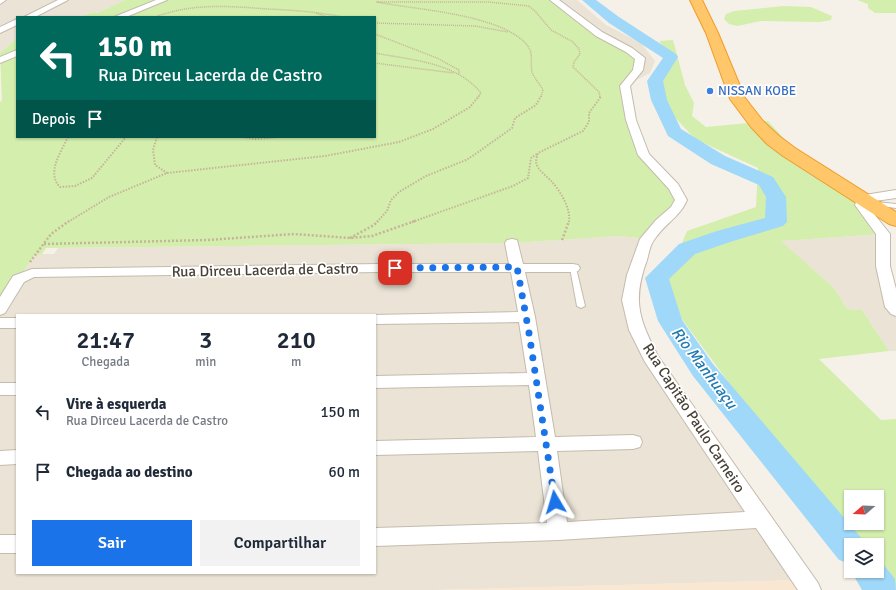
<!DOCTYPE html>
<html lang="pt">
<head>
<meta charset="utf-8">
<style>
	:root { --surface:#fff; --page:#f2f2f3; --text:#1f2937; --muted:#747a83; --accent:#1a73e8 }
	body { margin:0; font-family:Signika,sans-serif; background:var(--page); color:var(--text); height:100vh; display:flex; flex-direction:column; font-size:15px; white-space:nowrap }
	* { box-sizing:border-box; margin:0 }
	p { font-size:13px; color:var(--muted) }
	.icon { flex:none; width:22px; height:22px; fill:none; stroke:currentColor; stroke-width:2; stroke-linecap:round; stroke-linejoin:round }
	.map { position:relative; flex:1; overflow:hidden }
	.drawer { position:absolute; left:16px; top:314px; width:360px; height:260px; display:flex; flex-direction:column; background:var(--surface); border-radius:0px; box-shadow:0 1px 3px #0004 }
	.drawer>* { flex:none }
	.hud { position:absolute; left:16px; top:16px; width:360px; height:122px; border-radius:0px; box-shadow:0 1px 3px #0004; background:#00695c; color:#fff; overflow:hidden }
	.needle { width:26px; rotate:251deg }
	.tools { position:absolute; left:844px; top:490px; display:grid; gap:8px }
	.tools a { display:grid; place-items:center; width:40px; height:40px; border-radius:0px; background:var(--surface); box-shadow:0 1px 3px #0004; font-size:20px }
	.pin { position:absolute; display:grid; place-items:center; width:34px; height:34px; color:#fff; margin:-17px; border-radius:8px; box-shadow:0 2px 6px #0006 }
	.me { position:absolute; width:44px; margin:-22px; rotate:353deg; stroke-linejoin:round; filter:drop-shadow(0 0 3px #0008) }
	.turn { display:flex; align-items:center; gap:14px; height:84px; padding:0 16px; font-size:18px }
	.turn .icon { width:52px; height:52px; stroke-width:2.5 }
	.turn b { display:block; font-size:28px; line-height:34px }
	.then { display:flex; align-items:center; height:38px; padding:0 16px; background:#0003; gap:8px; font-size:15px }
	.eta { display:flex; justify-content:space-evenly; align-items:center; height:68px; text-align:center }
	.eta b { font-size:24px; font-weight:600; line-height:28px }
	.button { display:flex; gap:8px; margin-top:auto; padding:8px 16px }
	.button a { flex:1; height:46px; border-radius:0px; background:var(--accent); color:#fff; font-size:16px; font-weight:600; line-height:46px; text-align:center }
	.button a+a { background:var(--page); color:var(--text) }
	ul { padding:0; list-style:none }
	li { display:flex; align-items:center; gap:12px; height:60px; padding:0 16px }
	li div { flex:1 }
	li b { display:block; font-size:15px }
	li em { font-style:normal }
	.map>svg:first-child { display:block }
	.residential { fill:#eae3d6; fill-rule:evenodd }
	.commercial { fill:#f9e7d2 }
	.green { fill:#d4eead; fill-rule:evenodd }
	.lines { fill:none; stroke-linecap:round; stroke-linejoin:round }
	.river { fill:#9fd8f8; fill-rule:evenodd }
	.lane-casing { stroke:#c5bbad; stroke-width:2 }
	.street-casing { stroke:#c5bbad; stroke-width:2 }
	.highway-casing { stroke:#ee9d2a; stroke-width:2 }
	.path-far2 { stroke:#c6b499; stroke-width:1.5; stroke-dasharray:1 1; stroke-linecap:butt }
	.path-far1 { stroke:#c6b499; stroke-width:2; stroke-dasharray:1.5 1.5; stroke-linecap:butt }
	.path { stroke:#c6b499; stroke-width:2.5; stroke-dasharray:2 2; stroke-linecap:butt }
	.lane { fill:#fff; fill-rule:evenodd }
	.street { fill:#fff; fill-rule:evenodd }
	.highway { fill:#ffc66a; fill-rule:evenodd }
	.route { stroke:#1a73e8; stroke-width:7; stroke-dasharray:0 12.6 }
	.shop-dot { fill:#3f7fe0; stroke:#fff; stroke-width:1.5 }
	.labels { text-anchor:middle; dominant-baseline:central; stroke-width:3.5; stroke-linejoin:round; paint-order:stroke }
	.far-shop-label { font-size:13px; fill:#366cbe; stroke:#fff; text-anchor:start }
	.street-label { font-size:15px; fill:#4a4136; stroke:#fff }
	.water-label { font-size:16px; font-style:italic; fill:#207ab0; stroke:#fff }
</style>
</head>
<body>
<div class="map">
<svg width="896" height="590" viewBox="0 0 896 590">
	<rect width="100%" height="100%" fill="#f6f1e8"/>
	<!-- residential -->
	<path class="residential" d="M0 0H125L97 13 94 12 79 17H17V38L0 53Z
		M554 0H577L606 25 641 43 655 61 650 73 625 86 599 34Z
		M883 234 896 311V351H889L862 310 847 309 834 288 780 241Z
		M619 236 647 239 634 275 637 330 803 580 435 590H0V310L18 279 36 254H54L58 248 512 243ZM17 315H375V573H17Z"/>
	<!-- commercial -->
	<path class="commercial" d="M803 580 810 590H435Z"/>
	<!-- green -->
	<path class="green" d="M125 0H554L640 58 625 86 644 155 681 200 647 239 619 236 512 243 46 248 42 254 35 255 18 279 0 310V102L2 100 0 53 16 39 17 137H375V17H79L94 12 97 13Z
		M857 0H896V13H875L868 8V4Z
		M783 6 811 7 832 16 831 20 820 22 761 21 737 26 729 24 724 19 726 14 734 11Z
		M673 40 685 85 694 103 692 116 706 127 768 121 789 144 859 191 883 234 781 241 834 288 847 309 862 310 889 351 819 359 881 420 896 419V588L877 566V545H859L782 455 662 292 687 231 756 207 758 168 695 139 659 100 655 81 671 57 659 41ZM851 497H877V523H851Z"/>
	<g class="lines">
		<!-- river -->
		<path class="river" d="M582 0H596L619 17 676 54 678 57 663 81 667 100 681 129 725 156 773 177 786 197 787 222 783 226 733 241 695 254 669 279 682 320 713 364 863 540 865 545H851V564L839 560 693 376 658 321 645 278 679 244 717 231 765 218 766 197 759 185 711 164 668 136 651 100 647 81 663 58 609 23Z
			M877 559 880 560 895 579 896 590H862L851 571V570L877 571Z"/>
		<!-- lane casing -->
		<g class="lane-casing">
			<path id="lane" d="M876 202 896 204V208L874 205 873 204 874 203Z
				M573 266 576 268 585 306 581 308 577 306 570 268Z"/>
		</g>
		<!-- street casing -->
		<g class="street-casing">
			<path id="street" d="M0 0H6L0 4Z
				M58 0H68L35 17H24Z
				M156 0H167L126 17H114Z
				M550 0H559L602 32 632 48 645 58 643 70 630 86 636 120 649 154 678 184 687 200C680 217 664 224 654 240 650 245 649 253 647 260 632 301 639 319 658 356L818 583 821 590H798L756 528 558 540 375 546V528L547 523 538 451 375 455V441L536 437 529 385 375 388V376L527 373 519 322 375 324V315H372L518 312 511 272H379L34 277 24 282 5 313 0 315V297L13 276 32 269 379 264H509L505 243 507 240 512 239 517 240 523 264H573L578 265 580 268 578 271 573 272H525L535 317 555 437 633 435 640 437 642 442 640 447 633 449 557 451 567 522 745 512 645 362 629 330 622 300 627 275 640 239 656 220 671 207 675 200 669 189 638 155 626 120 620 86 633 70 635 59 626 52 596 36Z
				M17 19V25L0 33V27Z
				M17 50V56L0 63V57Z
				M896 190V198L868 202 867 205 890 234V266L896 289V316L891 314 885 307 876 266V234L855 205 858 196Z
				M0 318H17V328H0Z
				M0 383H17V395H0Z
				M17 450V464L0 465V451Z
				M0 535H17V553H0Z"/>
		</g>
		<!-- highway casing -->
		<g class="highway-casing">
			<path id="highway" d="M690 0H702L718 33 745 98 763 121 779 136 795 148 896 212V226L889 224 783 156 767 144 751 127 730 99 706 33Z"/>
		</g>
		<!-- path-far2 -->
		<path class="path-far2" d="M316 13 327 17
			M155 17C192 3 229 6 267 9 292 10 318 12 343 17
			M375 23 475 26 508 32
			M375 34 437 58 459 70V74
			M375 53C411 60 456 62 481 93L478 97
			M375 63 454 73
			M541 97 543 90C540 84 534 78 532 72 530 62 534 53 527 45 501 14 417 10 377 2H488L529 6 535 11 551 30 573 42 579 49 580 54 574 62 573 67 599 92 600 97"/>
		<!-- path-far1 -->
		<path class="path-far1" d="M68 137C61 152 46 173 60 187L75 186 92 178 126 137
			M157 137 153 150 155 165 167 173
			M243 137 255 139 277 137
			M68 222 109 197 167 173 325 156 399 142 433 129 470 107 479 96
			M377 222 387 211 391 200 399 192 426 176 466 160 474 155 512 128 515 118 536 105 541 96
			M412 222 513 186 528 178 531 158 537 154
			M569 222C571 209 561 192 552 182 547 176 537 170 536 162 536 160 537 156 538 153L583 131 589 122V113L600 98V96"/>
		<!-- path -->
		<path class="path" d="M350 238 374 225 378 221
			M562 240 569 221
			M44 244 207 240 294 234 350 238 372 236 415 221
			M30 262 51 234 69 221"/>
		<!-- lane -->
		<use href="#lane" class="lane"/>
		<!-- street -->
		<use href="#street" class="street"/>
		<!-- highway -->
		<use href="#highway" class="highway"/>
	</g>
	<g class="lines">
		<!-- route -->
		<path class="route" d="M395 268 517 267 529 333 555 502"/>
	</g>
	<!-- markers -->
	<circle class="shop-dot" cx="710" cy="91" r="4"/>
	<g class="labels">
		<!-- far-shop labels -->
		<g class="far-shop-label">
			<text x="718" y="91">NISSAN KOBE</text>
		</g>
		<!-- street labels -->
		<g class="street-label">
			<text transform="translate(265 270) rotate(-1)">Rua Dirceu Lacerda de Castro</text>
			<text transform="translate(694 418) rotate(57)">Rua Capitão Paulo Carneiro</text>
		</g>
		<!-- water labels -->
		<g class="water-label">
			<text transform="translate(704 368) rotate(53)">Rio Manhuaçu</text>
		</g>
	</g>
</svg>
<div class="tools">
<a><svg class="needle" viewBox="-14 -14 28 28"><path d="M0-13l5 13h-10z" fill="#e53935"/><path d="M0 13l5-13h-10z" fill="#747a83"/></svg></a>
<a><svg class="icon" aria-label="layers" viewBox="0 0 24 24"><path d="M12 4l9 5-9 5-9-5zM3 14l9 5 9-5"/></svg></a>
</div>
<div class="pin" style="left:395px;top:268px;background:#d93025"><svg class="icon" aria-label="arrive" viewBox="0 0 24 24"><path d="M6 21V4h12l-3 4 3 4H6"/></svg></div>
<svg class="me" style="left:555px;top:502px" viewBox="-20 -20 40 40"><path d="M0-17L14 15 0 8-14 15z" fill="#1a73e8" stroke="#fff" stroke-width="4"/></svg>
<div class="hud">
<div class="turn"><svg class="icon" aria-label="left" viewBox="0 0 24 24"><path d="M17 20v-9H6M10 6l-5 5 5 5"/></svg><div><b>150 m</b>Rua Dirceu Lacerda de Castro</div></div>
<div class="then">Depois<svg class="icon" aria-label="arrive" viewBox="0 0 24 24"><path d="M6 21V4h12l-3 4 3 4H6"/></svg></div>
</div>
<section class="drawer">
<div class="eta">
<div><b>21:47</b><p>Chegada</p></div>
<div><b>3</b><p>min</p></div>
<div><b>210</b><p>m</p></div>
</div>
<ul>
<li><svg class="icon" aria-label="left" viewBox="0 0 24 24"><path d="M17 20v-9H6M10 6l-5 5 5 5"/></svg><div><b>Vire à esquerda</b><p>Rua Dirceu Lacerda de Castro</p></div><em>150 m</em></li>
<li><svg class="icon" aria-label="arrive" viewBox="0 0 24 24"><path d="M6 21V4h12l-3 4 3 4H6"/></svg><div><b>Chegada ao destino</b></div><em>60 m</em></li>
</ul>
<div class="button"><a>Sair</a><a>Compartilhar</a></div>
</section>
</div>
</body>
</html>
